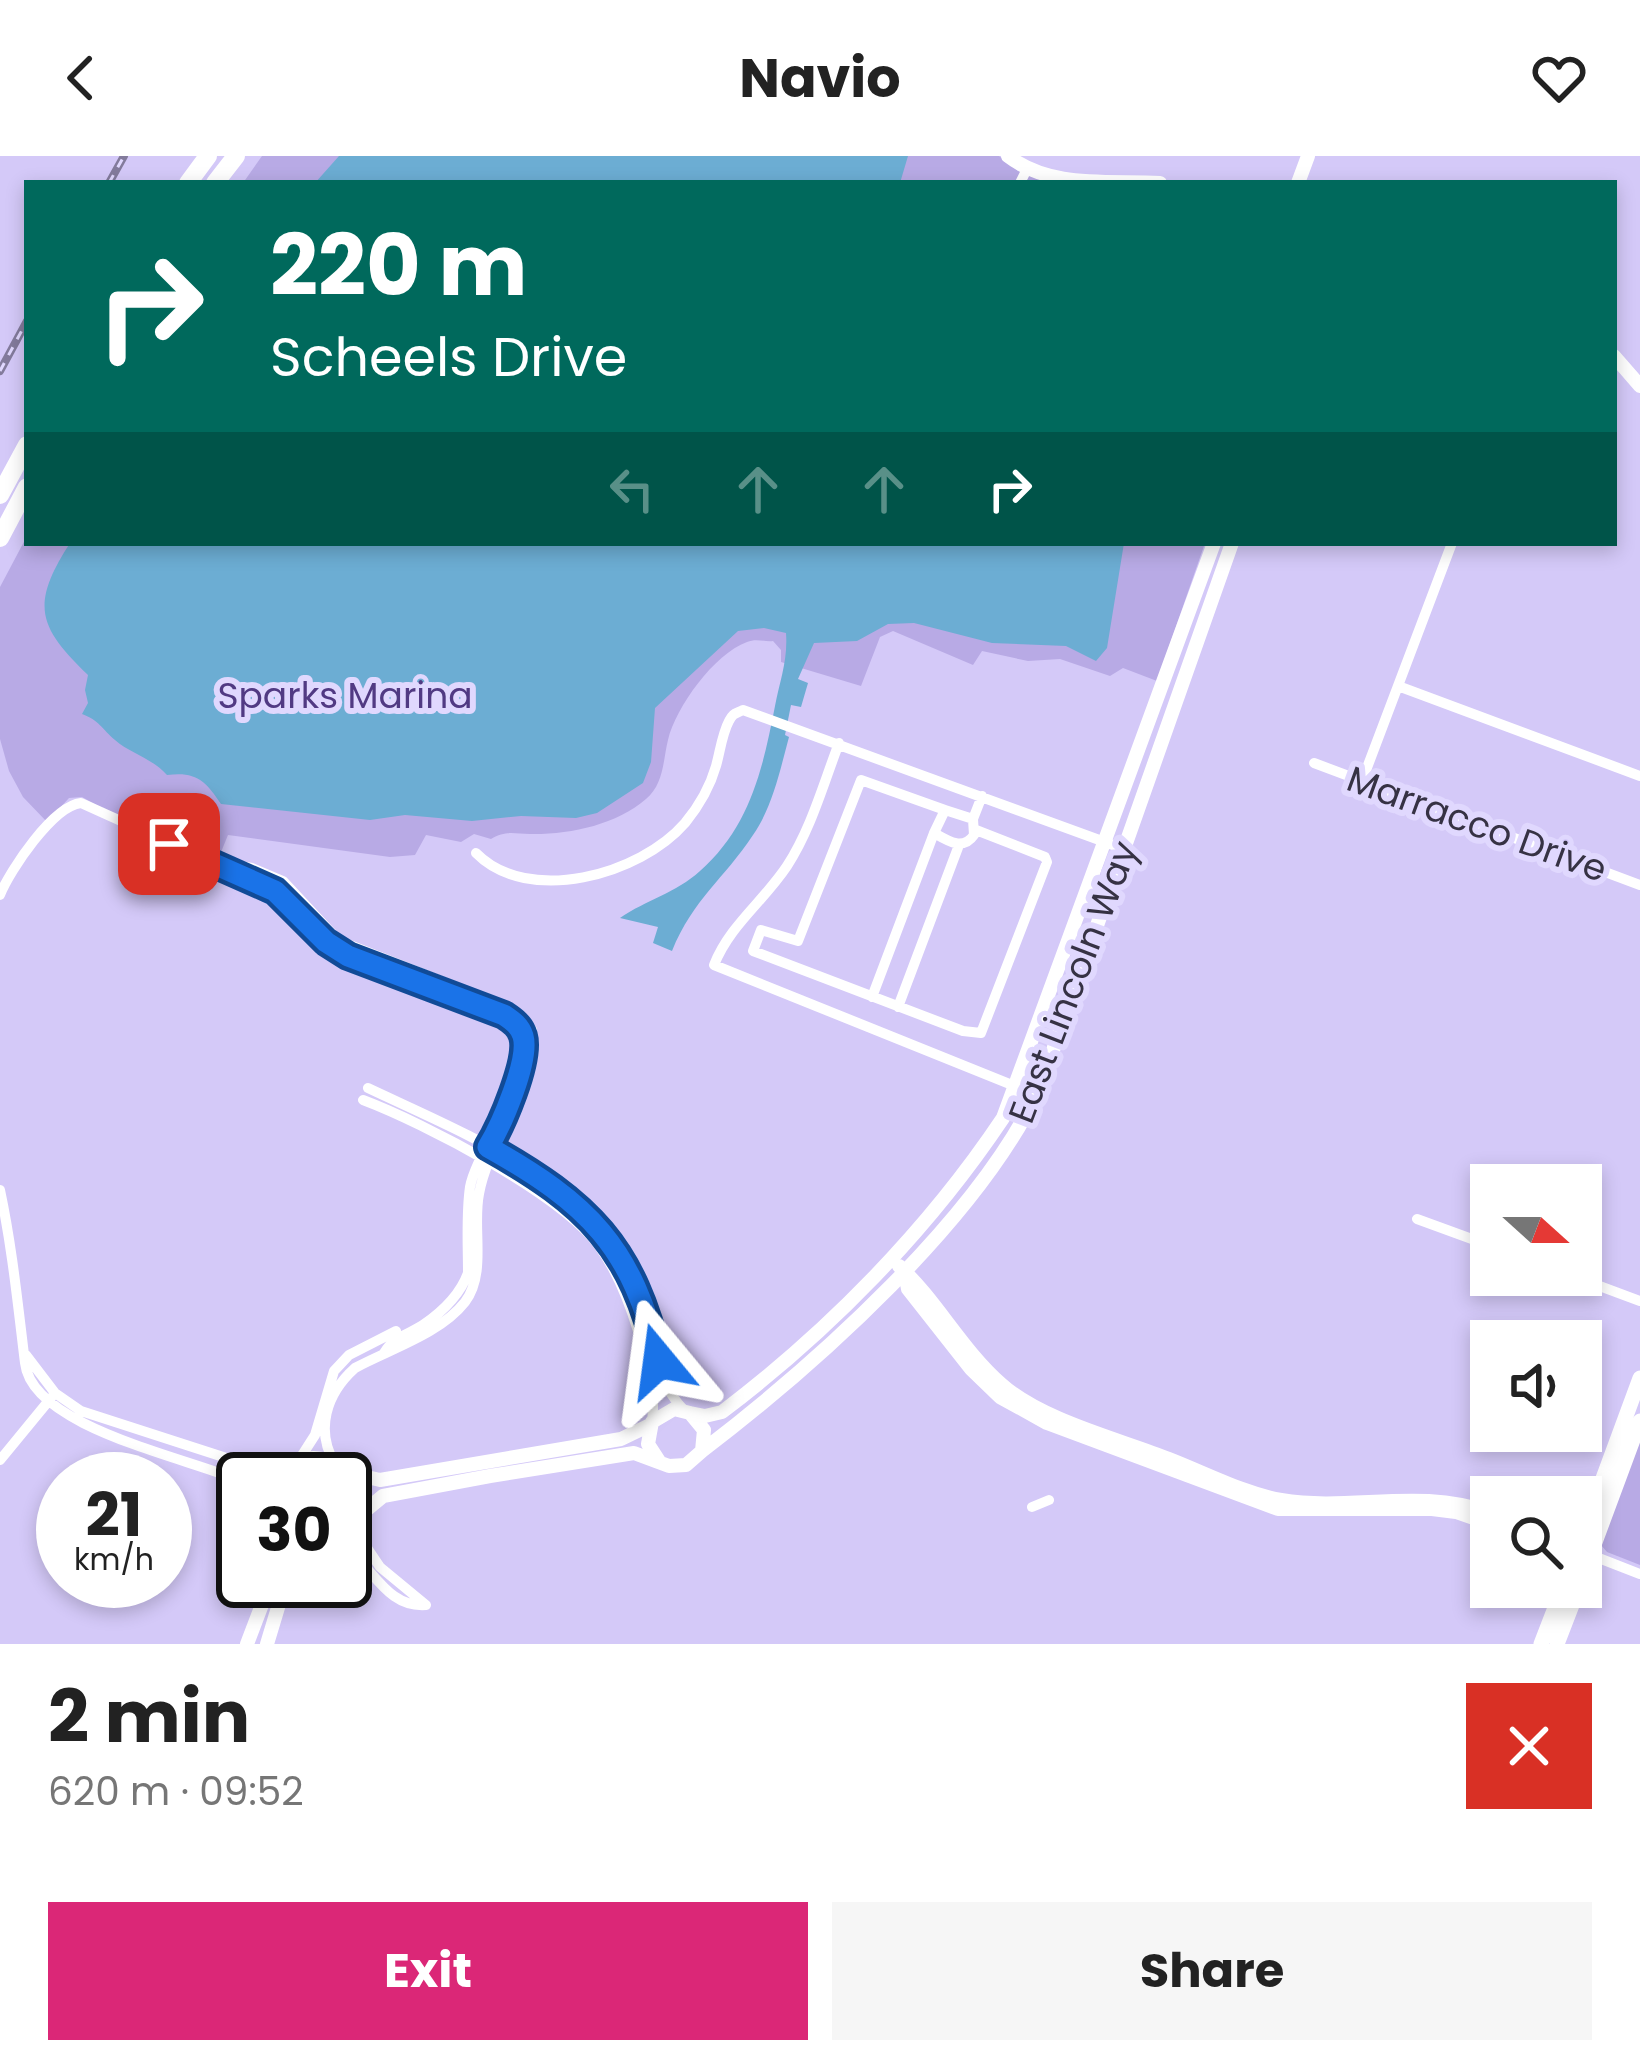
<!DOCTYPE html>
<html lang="en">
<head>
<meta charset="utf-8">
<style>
	:root { --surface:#fff; --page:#f6f6f6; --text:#222; --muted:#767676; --accent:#db2777 }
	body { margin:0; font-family:Poppins,sans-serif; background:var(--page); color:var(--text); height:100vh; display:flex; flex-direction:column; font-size:45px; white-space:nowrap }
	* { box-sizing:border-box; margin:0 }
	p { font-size:39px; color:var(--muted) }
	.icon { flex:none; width:66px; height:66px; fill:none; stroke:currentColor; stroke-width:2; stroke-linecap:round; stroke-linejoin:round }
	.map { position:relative; height:1488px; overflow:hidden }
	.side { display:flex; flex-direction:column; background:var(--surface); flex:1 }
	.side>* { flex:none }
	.banner { position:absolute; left:24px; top:24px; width:1593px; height:366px; border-radius:0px; box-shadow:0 6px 18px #0003; background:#00695c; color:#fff; overflow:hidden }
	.needle { width:78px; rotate:111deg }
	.fabs { position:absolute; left:1470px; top:1008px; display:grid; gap:24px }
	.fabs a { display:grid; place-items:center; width:132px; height:132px; border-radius:0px; background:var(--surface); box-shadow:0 6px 18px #0003; font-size:60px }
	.speed { position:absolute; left:36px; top:1296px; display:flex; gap:24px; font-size:60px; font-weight:700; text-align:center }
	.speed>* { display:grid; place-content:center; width:156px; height:156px; border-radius:50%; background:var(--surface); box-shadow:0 6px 18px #0003; line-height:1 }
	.speed small { font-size:30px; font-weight:400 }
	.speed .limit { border:6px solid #111; border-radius:18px; background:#fff; color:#111 }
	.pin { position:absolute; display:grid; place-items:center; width:102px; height:102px; color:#fff; margin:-51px; border-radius:24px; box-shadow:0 6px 18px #0006 }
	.me { position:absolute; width:132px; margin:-66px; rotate:344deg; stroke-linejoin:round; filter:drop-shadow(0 0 9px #0008) }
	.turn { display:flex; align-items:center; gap:42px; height:252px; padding:0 48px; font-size:54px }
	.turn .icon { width:156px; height:156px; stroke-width:2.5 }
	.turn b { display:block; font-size:84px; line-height:102px }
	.lanes { display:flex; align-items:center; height:114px; padding:0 48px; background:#0003; justify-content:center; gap:60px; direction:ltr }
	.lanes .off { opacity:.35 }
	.round { display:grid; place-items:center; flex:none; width:126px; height:126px; border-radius:0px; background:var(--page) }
	.headline { display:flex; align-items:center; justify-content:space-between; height:204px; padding:0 48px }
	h1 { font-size:72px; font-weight:700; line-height:90px }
	.action { display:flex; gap:24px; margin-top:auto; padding:24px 48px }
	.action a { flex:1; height:138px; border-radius:0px; background:var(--accent); color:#fff; font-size:48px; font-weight:700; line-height:138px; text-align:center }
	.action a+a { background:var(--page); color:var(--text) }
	header { display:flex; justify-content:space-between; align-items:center; height:156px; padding:0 48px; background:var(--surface); font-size:54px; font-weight:700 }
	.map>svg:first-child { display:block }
	.green { fill:#b8aae5 }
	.water { fill:#6cadd3 }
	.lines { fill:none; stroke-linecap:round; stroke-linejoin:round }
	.minor { stroke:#fff; stroke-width:10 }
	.tertiary { stroke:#fff; stroke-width:14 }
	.secondary { stroke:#fff; stroke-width:15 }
	.motorway { stroke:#fff; stroke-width:18 }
	.rail-casing { stroke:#837b9c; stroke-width:8 }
	.rail { stroke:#e0d8fe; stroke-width:3; stroke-dasharray:9; stroke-linecap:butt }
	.route-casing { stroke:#114b97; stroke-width:30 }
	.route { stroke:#1a73e8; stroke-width:21 }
	.labels { text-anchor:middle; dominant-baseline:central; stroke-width:12; stroke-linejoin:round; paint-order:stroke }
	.park-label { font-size:36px; fill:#513a83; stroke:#e0d8fe }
	.street-label { font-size:36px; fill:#363244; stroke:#e0d8fe }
</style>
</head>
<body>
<header><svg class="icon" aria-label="back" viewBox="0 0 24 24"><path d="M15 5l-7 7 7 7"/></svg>Navio<svg class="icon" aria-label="heart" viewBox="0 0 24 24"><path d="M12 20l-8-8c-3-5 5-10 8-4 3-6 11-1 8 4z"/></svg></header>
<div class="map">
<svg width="1640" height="1488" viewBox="0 0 1640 1488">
	<rect width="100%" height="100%" fill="#d4c9f8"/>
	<!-- green -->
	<path class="green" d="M262 0H999L1018 15 1050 27H243Z
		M27 380V387H1205L1157 525 1123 512 1110 520 1060 503 1028 505 982 495 973 509 893 475 880 481 861 530 781 506V494L773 485C765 486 756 482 747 486 714 498 676 551 668 584 663 604 664 628 646 643 617 668 573 678 534 678 517 679 507 673 491 683L474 678 461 686 426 679 415 699 390 701 228 679 219 701 118 661 82 641 69 642 47 666 23 641 9 615 0 583V431Z
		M1640 1280V1409L1607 1396 1601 1389Z"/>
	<!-- water -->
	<path class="water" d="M339 0H908L900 27H315Z
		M70 387H1124L1107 492 1096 505 1066 490 992 487 914 467 888 468 857 485 814 487 798 523 808 527 801 551 791 549 785 579 789 581C780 614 773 650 753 679 724 723 693 743 672 795L653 787 658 771 620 762C646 744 676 737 700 715 750 671 763 612 775 550 780 524 788 504 786 477L764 472 738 475 655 552 651 606 643 627 597 657 576 662 521 660 472 665 405 659 370 664 221 648C206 625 196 615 167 619 152 602 131 598 115 584 102 573 99 564 82 558L88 547 85 534 88 519C38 471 30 449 70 387Z"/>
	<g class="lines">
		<!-- minor -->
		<path class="minor" d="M1020 27 1027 13
			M1398 530 1640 620
			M839 587C823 629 811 673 787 710 763 746 730 769 714 809L1037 939
			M1314 607 1640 729
			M1362 625 1452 387
			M945 654 861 624 798 785 761 774 753 795 963 875 981 877 1047 706 1045 701 976 674
			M973 663 974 679C963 695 948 685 934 677L945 654 973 663 982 640
			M476 697C528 750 640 719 685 667 699 650 710 631 716 610 720 596 722 578 729 565 733 557 735 558 743 554L1124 693
			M223 707 252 712 283 725 337 783 347 788 512 853 532 874C539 935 489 981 479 1038 472 1072 487 1117 465 1146 440 1178 390 1193 355 1212 326 1238 315 1274 335 1308
			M0 739C10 714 53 650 81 647L267 731 282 740 326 786 348 800 504 859C559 894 478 987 470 1031 466 1058 468 1089 468 1117 460 1139 442 1156 423 1169 408 1179 394 1180 384 1197
			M872 841 934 677
			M898 851 959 689
			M368 932C463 977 589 1025 635 1128 653 1169 652 1223 684 1254
			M363 944C424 967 561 1038 599 1090 617 1115 629 1145 638 1175 649 1207 656 1232 652 1266
			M0 1034C12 1090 18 1150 25 1207 32 1272 190 1302 243 1326
			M1417 1063 1491 1090
			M1570 1119 1640 1145
			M26 1199 55 1237 81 1255 245 1308 290 1309
			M0 1304 51 1242
			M299 1304 315 1279 334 1215 349 1199 396 1175
			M1032 1351 1049 1344
			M351 1368 380 1411 426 1449
			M345 1392C373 1410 386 1452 426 1449
			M1591 1399 1640 1418"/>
		<!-- tertiary -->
		<path class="tertiary" d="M1008 0C1051 33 1108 24 1160 27
			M1298 27 1308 0
			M1614 200 1640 230
			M899 1110C937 1145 961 1193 1001 1228 1041 1264 1118 1283 1169 1303 1205 1317 1243 1337 1281 1344 1353 1356 1417 1331 1491 1357
			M905 1116 908 1133 971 1213 1000 1241 1047 1267 1278 1353H1432L1456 1356 1491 1368
			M690 1257 705 1260 722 1256C829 1175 928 1074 1003 962L1214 387
			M702 1295C816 1208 980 1062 1040 931L1232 387
			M345 1316 380 1324 621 1283 650 1269
			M277 1323C315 1271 380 1326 345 1378
			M353 1365 383 1340 490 1320 634 1297 669 1310 686 1309 702 1295 704 1274 690 1257 674 1253 652 1266 648 1288 659 1305
			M247 1488 271 1425
			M267 1488 286 1425"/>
		<!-- secondary -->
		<path class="secondary" d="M1581 1382 1640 1222
			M1581 1424 1640 1265
			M1541 1488 1563 1431
			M1557 1488 1579 1431"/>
		<!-- motorway -->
		<path class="motorway" d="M188 27 208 0
			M215 27 236 0
			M0 339 27 289
			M0 382 27 331"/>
		<!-- rail casing -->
		<g class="rail-casing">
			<path id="rail" d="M109 27 124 0
				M0 215 27 165"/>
		</g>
		<!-- rail -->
		<use href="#rail" class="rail"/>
	</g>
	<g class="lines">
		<!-- route casing -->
		<g class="route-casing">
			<path id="route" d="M169 688 275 735 326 786 348 800 504 859C513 865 520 870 523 880 530 904 501 970 488 991 588 1047 633 1091 659 1205"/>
		</g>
		<!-- route -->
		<use href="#route" class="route"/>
	</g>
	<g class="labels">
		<!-- park labels -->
		<g class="park-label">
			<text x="345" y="539">Sparks Marina</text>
		</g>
		<!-- street labels -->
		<g class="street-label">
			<text transform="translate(1477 668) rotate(20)">Marracco Drive</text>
			<text transform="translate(1073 826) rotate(-69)">East Lincoln Way</text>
		</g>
	</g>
</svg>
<div class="fabs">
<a><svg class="needle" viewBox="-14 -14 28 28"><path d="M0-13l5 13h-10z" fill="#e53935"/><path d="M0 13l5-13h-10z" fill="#767676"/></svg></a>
<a><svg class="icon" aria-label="sound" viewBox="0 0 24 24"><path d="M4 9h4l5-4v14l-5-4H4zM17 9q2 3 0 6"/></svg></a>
<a><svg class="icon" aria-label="search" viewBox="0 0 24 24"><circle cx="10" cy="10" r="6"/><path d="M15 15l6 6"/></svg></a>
</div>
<div class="speed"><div>21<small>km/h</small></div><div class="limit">30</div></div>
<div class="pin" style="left:169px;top:688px;background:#d93025"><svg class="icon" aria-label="arrive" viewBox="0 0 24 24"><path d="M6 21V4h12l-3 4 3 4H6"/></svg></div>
<svg class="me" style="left:659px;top:1205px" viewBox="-20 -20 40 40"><path d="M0-17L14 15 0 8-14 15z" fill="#1a73e8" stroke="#fff" stroke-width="4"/></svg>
<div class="banner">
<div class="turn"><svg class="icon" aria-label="right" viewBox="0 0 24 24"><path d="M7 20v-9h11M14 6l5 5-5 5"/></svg><div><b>220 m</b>Scheels Drive</div></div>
<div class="lanes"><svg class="icon off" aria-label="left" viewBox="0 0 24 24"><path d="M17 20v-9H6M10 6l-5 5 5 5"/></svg><svg class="icon off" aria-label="ahead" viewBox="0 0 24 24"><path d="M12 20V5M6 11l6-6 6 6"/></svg><svg class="icon off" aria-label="ahead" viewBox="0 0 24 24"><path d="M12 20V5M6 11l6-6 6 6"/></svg><svg class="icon" aria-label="right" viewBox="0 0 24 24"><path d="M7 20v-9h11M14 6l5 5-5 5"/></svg></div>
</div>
</div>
<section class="side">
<div class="headline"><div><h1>2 min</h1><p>620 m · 09:52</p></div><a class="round" style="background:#d93025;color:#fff"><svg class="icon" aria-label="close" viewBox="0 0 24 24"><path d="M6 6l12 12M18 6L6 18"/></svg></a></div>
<div class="action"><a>Exit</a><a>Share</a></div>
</section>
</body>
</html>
